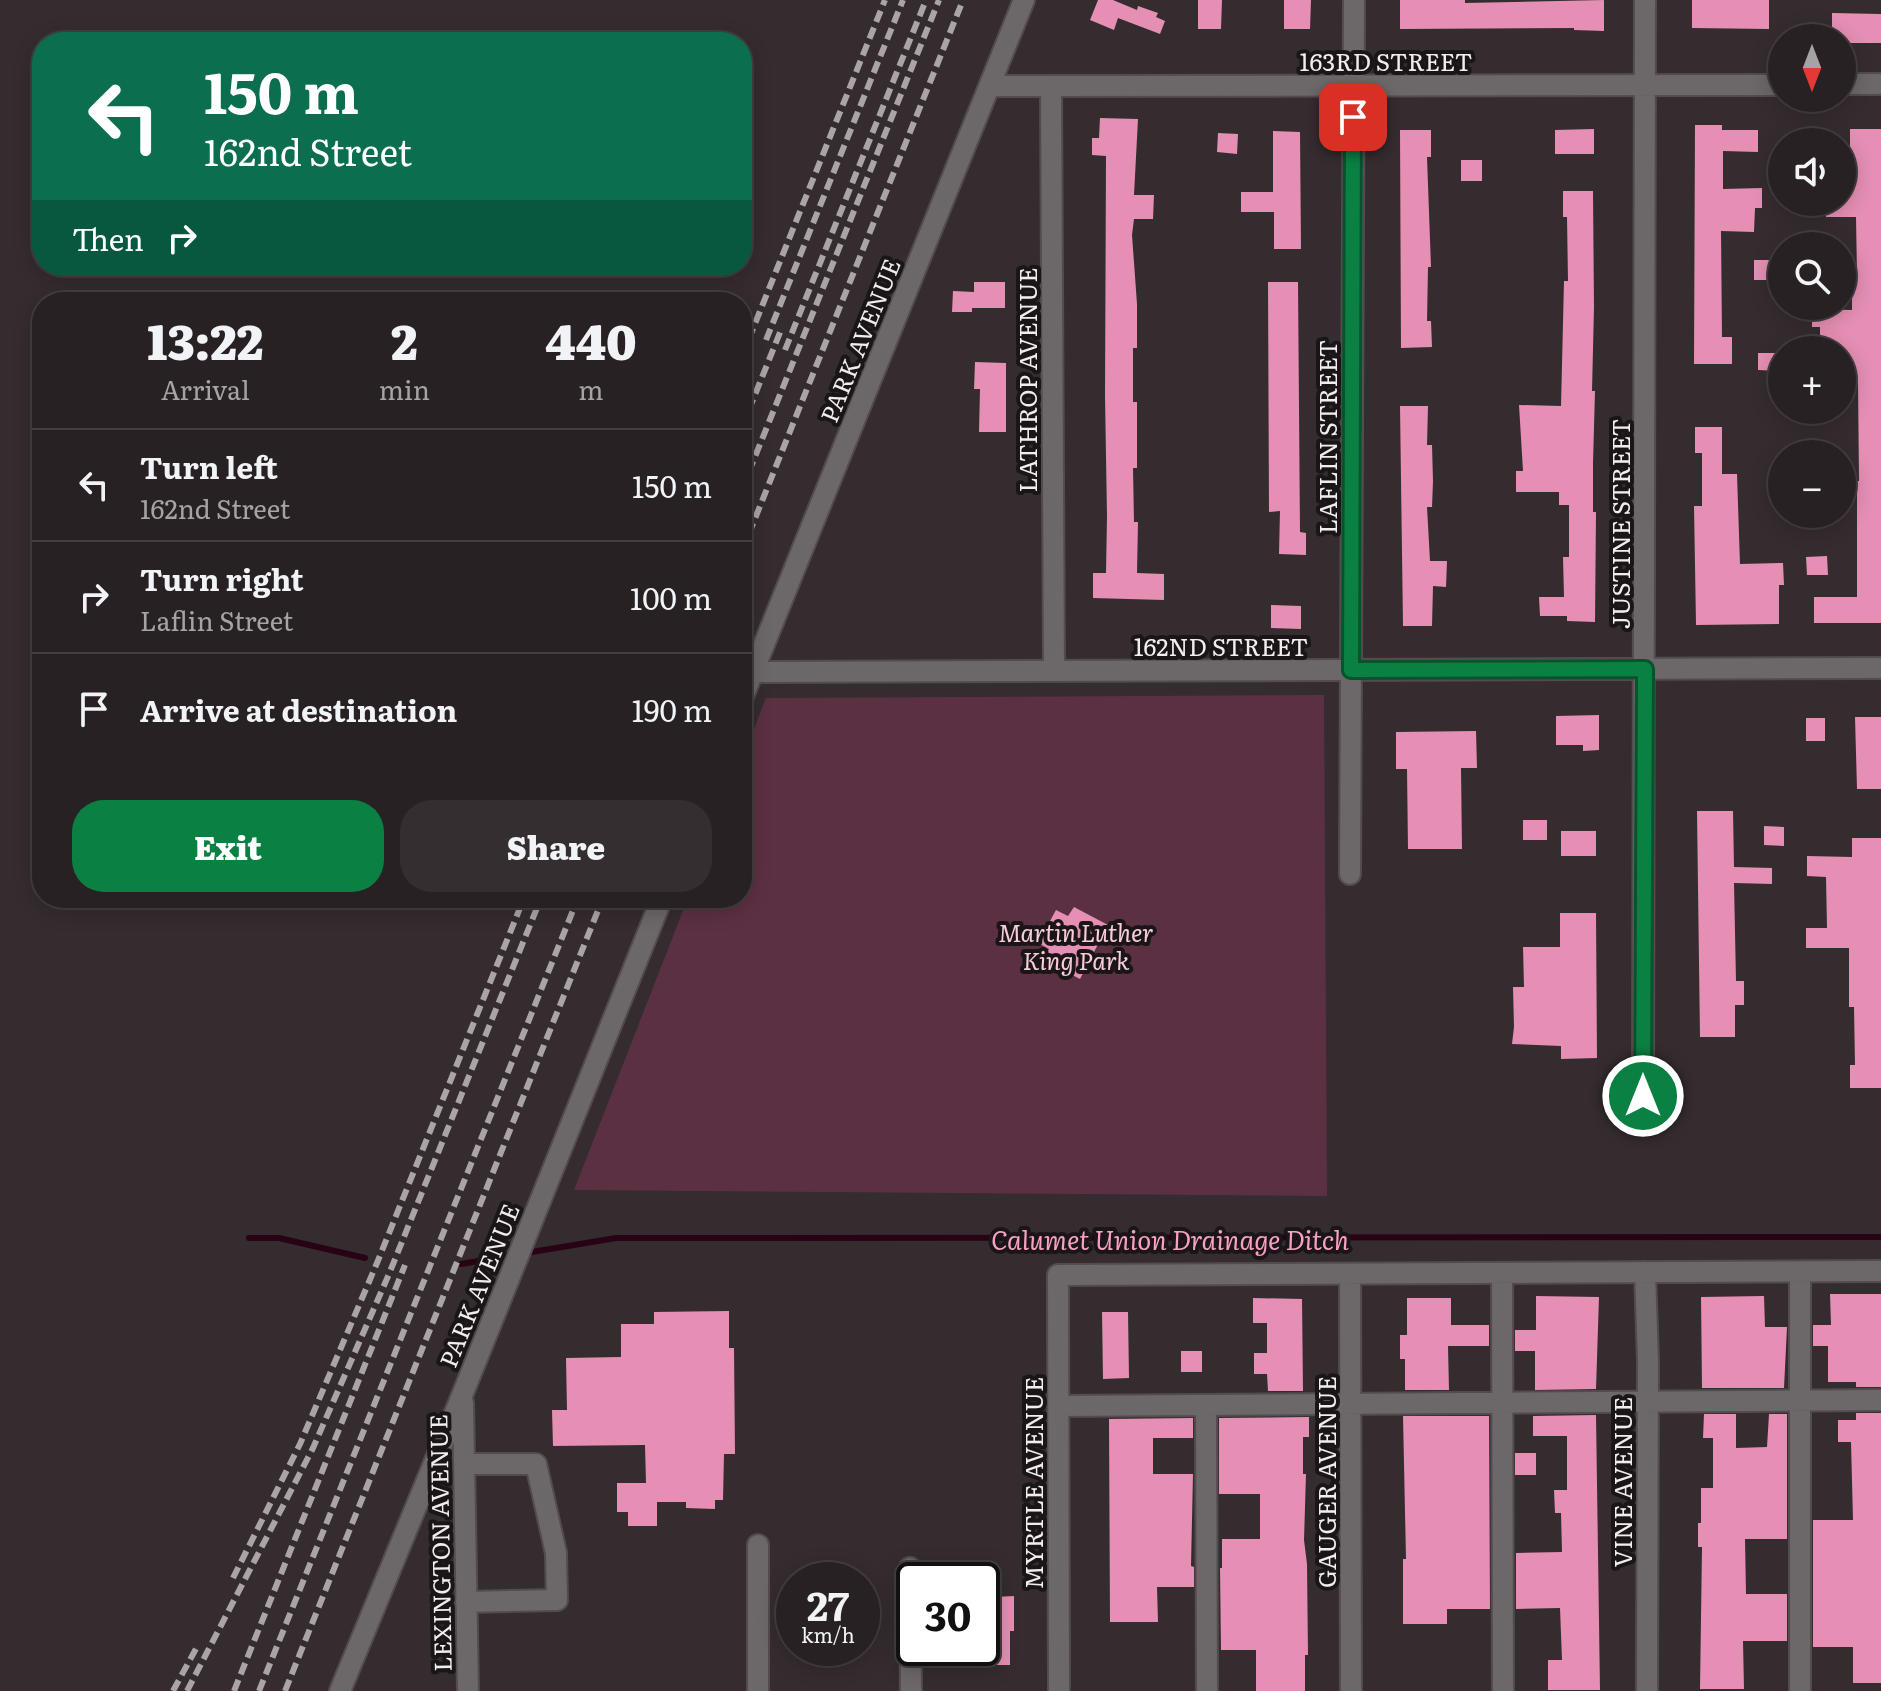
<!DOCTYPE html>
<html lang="en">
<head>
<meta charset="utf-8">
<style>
	:root { --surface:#282124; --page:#342e31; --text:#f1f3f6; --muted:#a5a3a6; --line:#443e41; --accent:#0b8043 }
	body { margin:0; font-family:Literata,serif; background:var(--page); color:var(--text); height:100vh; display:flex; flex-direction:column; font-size:30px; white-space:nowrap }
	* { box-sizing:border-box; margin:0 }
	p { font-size:26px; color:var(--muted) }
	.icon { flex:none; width:44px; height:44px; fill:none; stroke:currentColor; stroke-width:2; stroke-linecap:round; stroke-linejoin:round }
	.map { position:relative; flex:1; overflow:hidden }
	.panel { position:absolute; left:32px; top:292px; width:720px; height:616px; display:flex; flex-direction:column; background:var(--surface); border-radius:32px; box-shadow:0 4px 20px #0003,0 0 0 2px var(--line) }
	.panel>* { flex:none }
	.hud { position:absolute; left:32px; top:32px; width:720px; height:244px; border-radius:32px; box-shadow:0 4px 20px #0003,0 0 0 2px var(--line); background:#0b6e4f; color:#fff; overflow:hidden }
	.needle { width:52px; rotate:180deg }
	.tools { position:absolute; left:1768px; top:24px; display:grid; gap:16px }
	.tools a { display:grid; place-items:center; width:88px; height:88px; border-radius:50%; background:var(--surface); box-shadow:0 4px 20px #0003,0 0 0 2px var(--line); font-size:40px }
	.speed { position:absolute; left:776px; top:1562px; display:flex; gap:16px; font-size:40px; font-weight:700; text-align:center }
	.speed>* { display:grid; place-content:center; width:104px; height:104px; border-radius:50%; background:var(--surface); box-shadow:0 4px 20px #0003,0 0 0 2px var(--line); line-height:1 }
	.speed small { font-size:20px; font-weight:400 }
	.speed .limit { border:4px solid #111; border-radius:12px; background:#fff; color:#111 }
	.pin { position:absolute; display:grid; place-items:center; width:68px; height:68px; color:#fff; margin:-34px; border-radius:16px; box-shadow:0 4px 12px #0006 }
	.me { position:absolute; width:88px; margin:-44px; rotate:0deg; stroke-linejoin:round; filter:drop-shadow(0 0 6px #0008) }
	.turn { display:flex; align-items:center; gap:28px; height:168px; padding:0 40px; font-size:36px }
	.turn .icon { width:104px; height:104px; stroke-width:2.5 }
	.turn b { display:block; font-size:56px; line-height:68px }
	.then { display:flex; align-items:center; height:76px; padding:0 40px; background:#0003; gap:16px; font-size:30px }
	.eta { display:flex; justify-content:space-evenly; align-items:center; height:136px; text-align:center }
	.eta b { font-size:48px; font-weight:800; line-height:56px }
	.cta { display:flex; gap:16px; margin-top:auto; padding:16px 40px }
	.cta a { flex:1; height:92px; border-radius:32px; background:var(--accent); color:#fff; font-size:32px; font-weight:800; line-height:92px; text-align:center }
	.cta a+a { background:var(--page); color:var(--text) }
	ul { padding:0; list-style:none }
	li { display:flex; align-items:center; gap:24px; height:112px; padding:0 40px; border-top:2px solid var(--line) }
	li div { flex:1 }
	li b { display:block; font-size:30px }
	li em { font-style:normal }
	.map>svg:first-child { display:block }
	.green { fill:#5c3043 }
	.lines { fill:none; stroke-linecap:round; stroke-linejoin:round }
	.stream { stroke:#280316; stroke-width:6 }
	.building { fill:#e58fb4 }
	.minor-casing { stroke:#534b4e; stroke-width:24 }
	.minor { stroke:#6c6769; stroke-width:20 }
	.rail { stroke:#aba4a7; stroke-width:6; stroke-dasharray:12 6; stroke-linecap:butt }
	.route-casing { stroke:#07532c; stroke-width:20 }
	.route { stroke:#0b8043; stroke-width:14 }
	.labels { text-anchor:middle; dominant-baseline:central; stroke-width:8; stroke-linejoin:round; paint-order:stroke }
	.street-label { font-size:24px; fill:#f2ecee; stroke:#1a1617 }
	.park-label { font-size:24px; font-style:italic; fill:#faccde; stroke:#1a1617 }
	.water-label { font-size:26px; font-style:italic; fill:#f89fc5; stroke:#1a1617 }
</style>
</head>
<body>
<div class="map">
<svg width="1881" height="1691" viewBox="0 0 1881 1691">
	<rect width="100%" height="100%" fill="#352c30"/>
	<!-- green -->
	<path class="green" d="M1324 695 1327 1196 574 1190 688 898H742V760L766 698Z"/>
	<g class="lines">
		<!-- stream -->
		<path class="stream" d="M249 1238H279L365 1258
			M526 1253 616 1238 1881 1237
			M461 1264 515 1255"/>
	</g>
	<!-- building -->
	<path class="building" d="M1098 0H1113L1137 10 1138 6 1158 13 1156 17 1165 21 1160 34 1118 18 1114 30 1090 20Z
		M1198 0H1222L1221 29H1198Z
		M1284 0H1311L1310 29H1284Z
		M1400 0H1465V3L1604 0V31L1574 30V28L1400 29Z
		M1692 0H1769V29L1692 28Z
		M1832 13 1881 14V43H1842V38H1832Z
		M1100 118 1138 119 1134 195H1154L1153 219H1134L1132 235 1137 304V348H1133V402H1137V468H1133L1134 522H1138L1137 573 1164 574V600L1093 598V573H1106L1107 516 1105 396 1106 156 1092 155V138H1099Z
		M1695 125H1722V130H1758V152L1723 151V189L1762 188V208H1755L1754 232 1721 231 1722 337H1732V364H1694Z
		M1594 129V154H1555V130Z
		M1850 129H1881V623H1814V597H1857V481H1859L1858 383H1842V350H1820V327H1812V309L1852 310V275H1857L1856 217H1826V202H1842V173H1850Z
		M1400 130H1431V157H1427L1431 267H1428L1427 321H1431L1432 347 1401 348Z
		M1273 131 1300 132 1301 249H1274V212H1241V192H1273Z
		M1218 133 1238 134 1237 154 1217 152Z
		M1461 160H1482V181H1461Z
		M1563 191H1593L1594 307 1592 391H1595L1593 463V512H1596L1595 622 1567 621V616H1540L1539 597H1564L1563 557H1569V505H1559V492H1516V471H1523L1519 405 1561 406 1564 281H1568L1567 217H1563Z
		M1754 260H1774V280H1754Z
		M974 282H1005V308H972V312H952L953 291 974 292Z
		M1268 282H1298L1300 532 1306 533V555L1279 554 1280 511 1269 512Z
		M1758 353H1779V371L1758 370Z
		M975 362 1006 363V432H979L980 389H974Z
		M1400 406H1428L1427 445H1432L1433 481 1432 507H1427L1430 561H1447L1446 587 1433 586 1432 626H1403Z
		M1695 427H1722V474H1737L1740 564 1783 563 1784 585H1779V624L1696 625 1694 506H1702V453H1695Z
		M1827 556 1828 575H1807L1806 557Z
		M1271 605 1301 606V629L1271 628Z
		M1599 715V750L1583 751V745H1556V716Z
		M1855 717H1881V789H1857Z
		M1806 718H1825V741H1806Z
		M1476 731 1477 768H1461L1462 849H1408L1407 769H1396V732Z
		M1697 811H1733L1734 867 1772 868V884L1734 883 1736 981H1744V1005H1735V1037H1700Z
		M1523 820H1547V840H1523Z
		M1764 826 1784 827V846L1764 845Z
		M1561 831H1596V856H1561Z
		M1852 838H1881V1088H1850V1065H1855L1854 1007H1849V948H1806V928H1827L1826 877 1807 876V856L1852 857Z
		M1074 907 1108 925 1080 979 1043 960 1049 949 1038 943 1056 910 1068 916Z
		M1560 913H1596L1597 1058 1561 1059V1046L1512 1044 1514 1027 1513 987H1524L1523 947H1560Z
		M1830 1294H1881V1387H1856V1382H1828V1346H1813V1325H1831Z
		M1536 1296 1599 1297 1596 1389 1535 1390V1351H1515V1330H1536Z
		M1764 1296 1765 1327H1787L1784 1388H1702L1701 1297Z
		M1253 1298 1302 1299 1303 1391H1268L1267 1374H1254V1353H1267V1323H1253Z
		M1407 1298H1451V1325H1489V1346H1448L1449 1390H1405V1359H1400V1335H1407Z
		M729 1311V1348H734L735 1454H724L723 1500H715V1509L686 1508V1502H657V1526H628V1512H617V1483H646L645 1445 553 1446 552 1410H567L566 1358 621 1357V1324H654V1312Z
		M1102 1312H1128L1129 1378 1103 1379Z
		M1181 1351H1202V1372H1181Z
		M1856 1413H1881V1683H1853V1647H1813V1520H1853L1851 1442H1838V1420H1856Z
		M1704 1414H1736V1448L1767 1447 1769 1414H1787V1539H1745L1746 1594H1787V1641H1743L1744 1689H1700L1702 1547H1698V1523H1701V1488H1713V1438H1703Z
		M1596 1415 1600 1690H1548V1660H1562L1560 1608 1516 1609V1553L1562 1552 1561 1513H1555L1554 1490H1567V1436H1533V1416Z
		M1403 1416H1489L1490 1609H1447V1624H1403V1559H1406Z
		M1309 1417V1437H1303V1474H1306L1304 1540 1307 1564 1308 1655H1305V1691H1256V1650H1221L1220 1568H1222V1539H1260V1494H1219V1418Z
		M1193 1418V1438H1153V1474H1193L1191 1566 1194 1567V1587H1157L1158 1622H1110L1109 1419Z
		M1515 1453H1536V1475H1515Z
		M1014 1596V1631H1010V1665H970V1648L995 1646 994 1597Z"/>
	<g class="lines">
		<!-- minor casing -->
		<g class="minor-casing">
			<path id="minor" d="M1842 84H1881
				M990 86 1782 85
				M1051 88 1054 671
				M753 672 1881 668
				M742 699 1024 0
				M1350 874 1354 0
				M1643 1096 1645 0
				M1645 1272 1648 1361 1647 1691
				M1502 1273 1503 1691
				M1350 1274 1351 1691
				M463 1403 468 1691
				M1206 1405 1207 1691
				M1058 1406 1881 1400
				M464 1464H536L556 1553 557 1600 466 1602
				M758 1545V1691
				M910 1568 911 1691
				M340 1691 463 1393 662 898
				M1059 1691 1058 1275 1881 1271
				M1800 1691V1272"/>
		</g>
		<!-- minor -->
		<use href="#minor" class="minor"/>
		<!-- rail -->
		<path class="rail" d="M766 340 903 0
			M785 350 926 0
			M742 356 885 0
			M742 427 781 330
			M742 489 939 0
			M742 551 963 0
			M233 1578 300 1444 377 1263 524 898
			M173 1691 198 1645
			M187 1691 313 1448 389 1274 541 898
			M234 1691 405 1265
			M259 1691 578 898
			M285 1691 603 898"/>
	</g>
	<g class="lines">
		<!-- route casing -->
		<g class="route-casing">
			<path id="route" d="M1353 117 1351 670 1645 669 1643 1096"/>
		</g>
		<!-- route -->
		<use href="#route" class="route"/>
	</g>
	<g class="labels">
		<!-- street labels -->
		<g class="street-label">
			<text x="1386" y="60">163RD STREET</text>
			<text transform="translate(859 340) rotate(-68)">PARK AVENUE</text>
			<text transform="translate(1026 380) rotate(-90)">LATHROP AVENUE</text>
			<text transform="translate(1326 437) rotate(-90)">LAFLIN STREET</text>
			<text transform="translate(1619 524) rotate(-90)">JUSTINE STREET</text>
			<text x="1221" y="645">162ND STREET</text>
			<text transform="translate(478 1285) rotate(-68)">PARK AVENUE</text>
			<text transform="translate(1325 1482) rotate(-90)">GAUGER AVENUE</text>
			<text transform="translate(1621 1482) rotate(-90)">VINE AVENUE</text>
			<text transform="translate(1032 1483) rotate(-90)">MYRTLE AVENUE</text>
			<text transform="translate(439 1543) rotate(-91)">LEXINGTON AVENUE</text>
		</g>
		<!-- park labels -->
		<g class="park-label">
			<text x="1076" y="931">Martin Luther<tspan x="1076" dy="28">King Park</tspan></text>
		</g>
		<!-- water labels -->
		<g class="water-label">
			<text x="1170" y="1238">Calumet Union Drainage Ditch</text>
		</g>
	</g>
</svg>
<div class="tools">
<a><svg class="needle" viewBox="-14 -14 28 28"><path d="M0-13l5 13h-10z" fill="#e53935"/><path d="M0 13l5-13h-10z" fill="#a5a3a6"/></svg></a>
<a><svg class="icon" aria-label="sound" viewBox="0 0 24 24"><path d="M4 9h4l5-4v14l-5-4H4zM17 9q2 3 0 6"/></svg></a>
<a><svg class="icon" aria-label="search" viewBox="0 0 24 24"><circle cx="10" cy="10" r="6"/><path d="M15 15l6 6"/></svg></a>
<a>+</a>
<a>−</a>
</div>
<div class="speed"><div>27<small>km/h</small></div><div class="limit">30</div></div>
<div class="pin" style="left:1353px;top:117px;background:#d93025"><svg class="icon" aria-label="arrive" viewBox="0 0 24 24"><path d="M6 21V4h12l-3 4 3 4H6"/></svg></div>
<svg class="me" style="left:1643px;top:1096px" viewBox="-20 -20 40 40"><circle r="17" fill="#0b8043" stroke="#fff" stroke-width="3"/><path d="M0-11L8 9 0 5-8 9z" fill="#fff"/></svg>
<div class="hud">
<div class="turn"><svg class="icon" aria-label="left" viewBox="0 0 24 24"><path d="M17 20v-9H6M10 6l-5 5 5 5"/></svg><div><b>150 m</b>162nd Street</div></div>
<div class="then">Then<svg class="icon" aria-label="right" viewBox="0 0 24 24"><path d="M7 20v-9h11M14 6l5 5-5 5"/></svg></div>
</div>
<section class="panel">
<div class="eta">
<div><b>13:22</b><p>Arrival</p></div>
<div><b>2</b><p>min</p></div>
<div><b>440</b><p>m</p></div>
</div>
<ul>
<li><svg class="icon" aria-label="left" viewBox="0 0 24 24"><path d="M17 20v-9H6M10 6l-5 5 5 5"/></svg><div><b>Turn left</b><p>162nd Street</p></div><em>150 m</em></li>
<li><svg class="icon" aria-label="right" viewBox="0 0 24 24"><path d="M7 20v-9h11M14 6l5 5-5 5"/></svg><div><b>Turn right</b><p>Laflin Street</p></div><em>100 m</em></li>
<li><svg class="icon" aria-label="arrive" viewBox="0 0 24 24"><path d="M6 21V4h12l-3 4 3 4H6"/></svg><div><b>Arrive at destination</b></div><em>190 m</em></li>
</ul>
<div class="cta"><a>Exit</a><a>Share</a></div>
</section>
</div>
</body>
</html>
